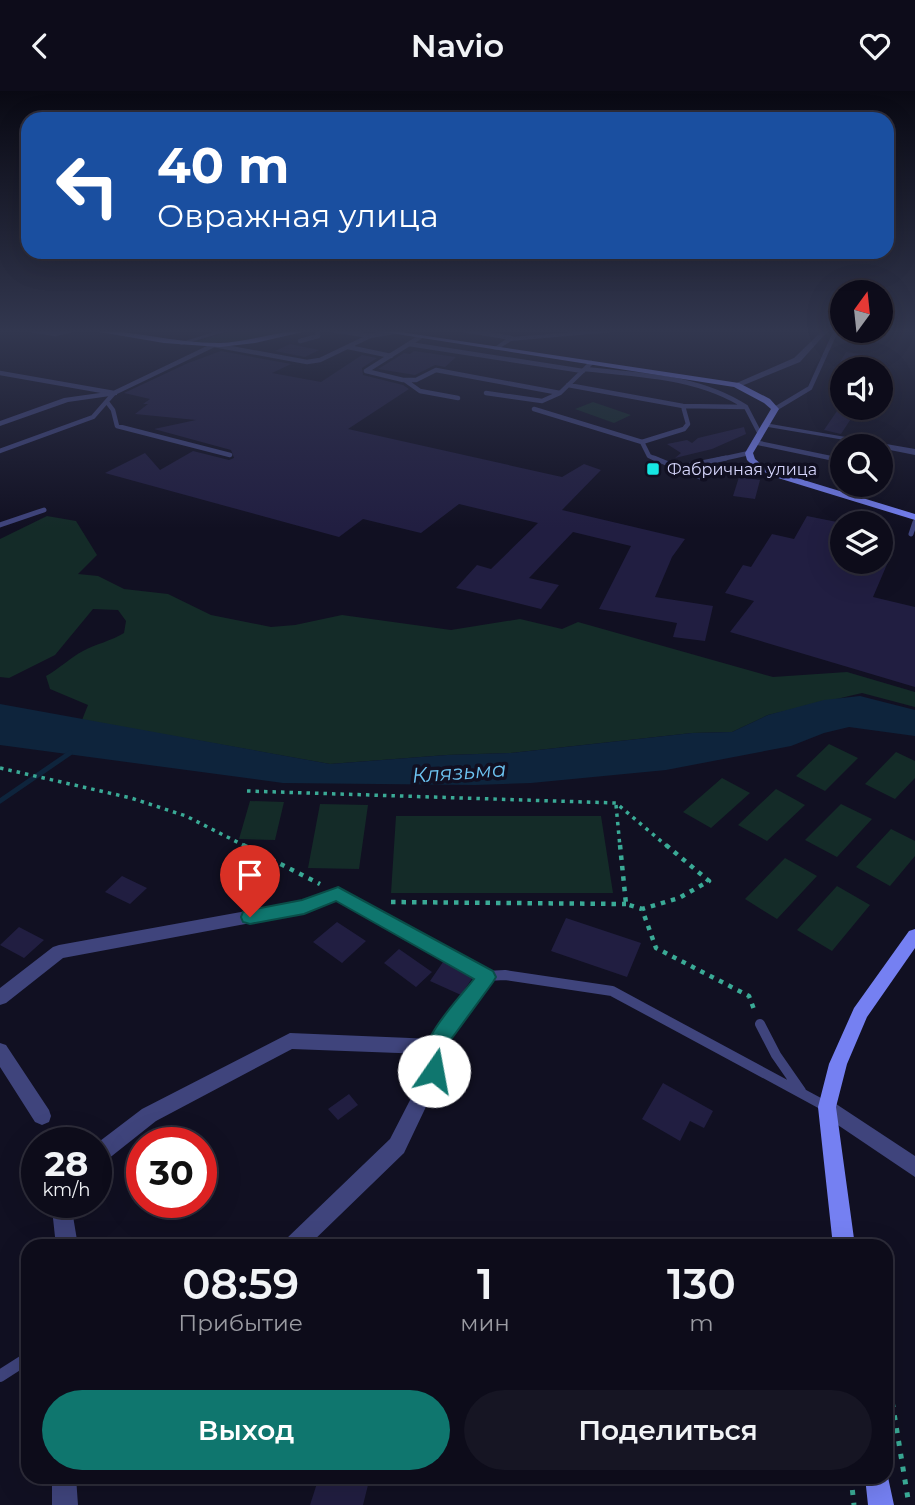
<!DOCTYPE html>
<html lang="ru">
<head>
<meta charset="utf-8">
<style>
	:root { --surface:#0d0c1a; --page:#161523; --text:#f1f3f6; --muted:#9a9ba2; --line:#2d2c39; --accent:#0f766e }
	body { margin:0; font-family:Montserrat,sans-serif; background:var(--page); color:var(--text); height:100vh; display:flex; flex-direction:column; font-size:26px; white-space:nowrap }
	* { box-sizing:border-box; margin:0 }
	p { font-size:23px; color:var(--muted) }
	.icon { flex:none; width:38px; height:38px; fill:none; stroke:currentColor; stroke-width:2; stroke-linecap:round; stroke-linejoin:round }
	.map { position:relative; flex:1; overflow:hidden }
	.side { position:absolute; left:21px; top:1148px; width:872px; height:245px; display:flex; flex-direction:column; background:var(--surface); border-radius:21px; box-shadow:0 7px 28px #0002,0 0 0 2px var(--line) }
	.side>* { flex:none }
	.hud { position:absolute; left:21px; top:21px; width:873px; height:147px; border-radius:21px; box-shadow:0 7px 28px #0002,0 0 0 2px var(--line); background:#1a4fa0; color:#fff; overflow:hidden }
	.needle { width:46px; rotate:15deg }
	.tools { position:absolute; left:830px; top:189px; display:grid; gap:14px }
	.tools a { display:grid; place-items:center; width:63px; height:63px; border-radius:50%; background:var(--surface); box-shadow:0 7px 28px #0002,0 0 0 2px var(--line); font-size:35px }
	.speed { position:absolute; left:21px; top:1036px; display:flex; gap:14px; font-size:35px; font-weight:700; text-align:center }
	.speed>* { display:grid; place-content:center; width:91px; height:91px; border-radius:50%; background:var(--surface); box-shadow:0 7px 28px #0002,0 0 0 2px var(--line); line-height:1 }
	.speed small { font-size:18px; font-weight:400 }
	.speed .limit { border:10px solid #d22; background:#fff; color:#111 }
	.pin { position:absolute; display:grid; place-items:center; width:60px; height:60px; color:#fff; margin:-72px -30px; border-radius:50% 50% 50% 0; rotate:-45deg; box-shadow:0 0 7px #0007 }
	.pin .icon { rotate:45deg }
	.me { position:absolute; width:77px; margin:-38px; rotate:12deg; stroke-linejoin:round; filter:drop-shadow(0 0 5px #0008) }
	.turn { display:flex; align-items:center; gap:24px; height:147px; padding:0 21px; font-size:32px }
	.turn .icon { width:91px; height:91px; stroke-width:2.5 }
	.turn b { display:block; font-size:49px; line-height:60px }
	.eta { display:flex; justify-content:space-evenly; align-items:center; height:119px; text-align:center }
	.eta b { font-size:42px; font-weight:600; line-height:49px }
	.primary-button { display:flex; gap:14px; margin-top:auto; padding:14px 21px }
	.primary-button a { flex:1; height:80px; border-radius:42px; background:var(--accent); color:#fff; font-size:28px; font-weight:600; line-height:80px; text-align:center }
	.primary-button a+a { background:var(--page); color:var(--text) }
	header { display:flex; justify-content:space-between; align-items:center; height:91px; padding:0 21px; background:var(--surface); font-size:32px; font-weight:600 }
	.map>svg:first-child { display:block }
	.green { fill:#142b28 }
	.water { fill:#0e243c }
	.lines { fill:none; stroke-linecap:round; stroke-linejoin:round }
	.stream { stroke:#0e243c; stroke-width:5 }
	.building { fill:#211e41 }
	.path-far3 { stroke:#3aaa96; stroke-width:2.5; stroke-dasharray:2.5 3.5; stroke-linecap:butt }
	.path-far2 { stroke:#3aaa96; stroke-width:3.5; stroke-dasharray:3.5 5; stroke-linecap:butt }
	.path-far1 { stroke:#3aaa96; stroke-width:4.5; stroke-dasharray:4.5 6; stroke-linecap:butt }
	.path { stroke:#3aaa96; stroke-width:5; stroke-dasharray:5 8; stroke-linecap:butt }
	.lane-far3 { stroke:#3f447c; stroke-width:4.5 }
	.lane-far2 { stroke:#3f447c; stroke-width:5 }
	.lane-far1 { stroke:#3f447c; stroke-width:10 }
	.lane { stroke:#3f447c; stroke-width:12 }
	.street { fill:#3f447c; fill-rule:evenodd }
	.secondary { fill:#7580f2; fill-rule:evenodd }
	.route { fill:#0f766e; stroke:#0a4d48; stroke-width:2 }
	.poi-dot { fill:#16e6e3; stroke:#111022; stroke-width:2.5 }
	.labels { text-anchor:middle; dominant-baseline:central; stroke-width:7; stroke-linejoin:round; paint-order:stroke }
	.far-poi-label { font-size:16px; fill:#d5d5fb; stroke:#111022; text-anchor:start }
	.water-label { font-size:21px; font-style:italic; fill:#6dc3f1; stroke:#111022 }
</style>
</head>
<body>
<header><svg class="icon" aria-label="back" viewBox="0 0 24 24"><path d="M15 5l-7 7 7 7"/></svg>Navio<svg class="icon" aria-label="heart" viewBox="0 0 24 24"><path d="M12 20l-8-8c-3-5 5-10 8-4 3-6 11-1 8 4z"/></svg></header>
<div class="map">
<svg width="915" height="1414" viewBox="0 0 915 1414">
	<rect width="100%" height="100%" fill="#111022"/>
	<!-- green -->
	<path class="green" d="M235 239H298L238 251 192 252Z
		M593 311 631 324 614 332 575 318Z
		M47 425 76 430 97 464 78 483 98 485 124 498 168 503 211 524 271 536 295 534 342 524 451 539 520 528 562 538 578 531 773 586 847 581 915 601V616L862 602 768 624 732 641 692 642 511 662 447 664 330 673 82 629 88 614 50 598 46 585C59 578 71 566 83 560 96 553 111 550 124 542L126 530 118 519 93 518 55 564 9 587 0 586V448Z
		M829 653 858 667 825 700 796 685Z
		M896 661 915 670V687L895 708 865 693Z
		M722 687 750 702 711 737 683 721Z
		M776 698 805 714 767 750 738 734Z
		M250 710 284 711 275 749 239 748Z
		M320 713 368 714 359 778 308 777Z
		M841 713 872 728 837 766 805 749Z
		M396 725H601L613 802H391Z
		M891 738 915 750V765L890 795 856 776Z
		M785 767 817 785 777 828 745 808Z
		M837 795 870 814 832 860 797 839Z"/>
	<!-- water -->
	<path class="water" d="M860 605 915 619V645L849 636 824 642 791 655 666 679 531 692 475 694 283 692 0 654V613L330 673 447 664 511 662 692 642 732 641 768 624 824 609Z"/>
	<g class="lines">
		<!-- stream -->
		<path class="stream" d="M0 710 70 662"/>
	</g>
	<!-- building -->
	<path class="building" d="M290 253 319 259 305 266 275 260Z
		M221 260 291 273 272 282 321 291 362 264 377 267 362 277 363 284 403 294 409 298 348 338 562 386 584 373 601 379 562 419 685 448 672 466 655 506 713 515 705 550 673 546 677 532 599 518 631 455 573 441 529 487 559 494 541 518 456 497 477 474 491 478 538 432 459 413 421 442 363 428 339 446 105 382 145 362 160 379 193 360 229 369 234 367 231 359 154 338 196 329 135 323 148 313H143L150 308 124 302 188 272Z
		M414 260 456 266 445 276 435 274 415 284 378 278 404 262 410 263Z
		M846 261 865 264 858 278H836Z
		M839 317H858L841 343 824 339Z
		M744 336 746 343 712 358 675 367 681 362 667 353 687 349 692 352 698 347Z
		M739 386 760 389 755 408 733 405Z
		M807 425 842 432V471H888L873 506 915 516V596L730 541 754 510 725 502 743 474 751 476 772 443 794 448Z
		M240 775 266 787 251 802 225 791Z
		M122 785 147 797 130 813 105 801Z
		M566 827 641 852 627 886 551 860Z
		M337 831 366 850 342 872 313 851Z
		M19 836 44 849 24 867 0 854Z
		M399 858 432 881 416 896 384 872Z
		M443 871 473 886 461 904 430 890Z
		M663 992 713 1020 704 1037 690 1030 680 1050 642 1028Z
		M349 1003 358 1014 338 1029 328 1018Z
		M319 1386H370L363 1414H310Z"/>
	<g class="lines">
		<!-- path-far3 -->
		<path class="path-far3" d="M830 379 842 390"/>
		<!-- path-far2 -->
		<path class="path-far2" d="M0 677 131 707 186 725 247 756
			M247 700 616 712 668 756
			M616 714 620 756"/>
		<!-- path-far1 -->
		<path class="path-far1" d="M243 754 320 793
			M620 754 626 813 642 818
			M666 754 709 790 679 807 642 818 656 857 749 905 755 921
			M391 811 626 813"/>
		<!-- path -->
		<path class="path" d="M886 1273 909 1414
			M851 1386 854 1414"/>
		<!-- lane-far3 -->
		<path class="lane-far3" d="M31 239 55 243 71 239
			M332 239 370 245 393 241
			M464 239 511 247
			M420 246 366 280 403 289H416L436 279 560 302 591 272
			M300 250 318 245V239
			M409 253 583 280
			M348 256 391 265
			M585 278C640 284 698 285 746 316
			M0 282 114 302
			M406 290 420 300 458 307
			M568 294 683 315 746 316 760 343
			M486 302 542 310 560 302
			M107 311 113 319 117 335 230 364
			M534 318 642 351 649 365 658 369
			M775 318 810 297 834 244
			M642 351 684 338 688 333 683 315
			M754 351 840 369
			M0 360 93 326 114 302 214 254 307 271 320 269 370 245
			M717 369 749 362"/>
		<!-- lane-far2 -->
		<path class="lane-far2" d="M654 367 700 386 758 375
			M832 367 842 369
			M677 377 726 367
			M0 434 44 419
			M911 443 915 431"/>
		<!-- lane-far1 -->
		<path class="lane-far1" d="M338 803 486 885
			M760 933 776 964 801 1000
			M434 956 486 885 505 884 612 900 827 1016"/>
		<!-- lane -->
		<path class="lane" d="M0 1285 28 1267"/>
		<!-- street -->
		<path class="street" d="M221 239H231L181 254 178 252Z
			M605 239H635L511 250 497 259 492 258 509 246Z
			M833 239 826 242 800 271 739 296 732 294 794 267 822 240Z
			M114 300H117V304L68 311 0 335V330L64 307Z
			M765 332 915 358V364L880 357V355L768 336H765Z
			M338 797 343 799 346 803 343 807 304 822 63 867 6 912 0 914V897L53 856 59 854 302 810Z
			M290 942 434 948 440 950 443 956V980L404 1062 308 1155H282L286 1148 390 1048 425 980V963L292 958 156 1030 103 1072 96 1074V1053L142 1018Z
			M0 952 6 954 49 1019 51 1025 49 1031 42 1034 35 1031 0 976Z
			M827 1007 915 1065V1086L820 1022 818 1016 820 1010Z
			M55 1111H76L72 1119 78 1155H56L52 1118Z
			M52 1386H76L78 1414H52Z"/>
		<!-- secondary -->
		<path class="secondary" d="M88 239C132 239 175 252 219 252 250 251 280 239 311 239L255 252 220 256 164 252Z
			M371 239H387L739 292 770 308 779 318 753 362 755 368 761 373 784 383 915 423V429L778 387 755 377 747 369 745 362 771 318 764 312 734 296Z
			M915 838V857L867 926 847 973 836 1016 855 1155H833L818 1016 829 973 854 917 909 840Z
			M886 1377 894 1414H868L865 1386H886Z"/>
	</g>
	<!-- sky -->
	<linearGradient id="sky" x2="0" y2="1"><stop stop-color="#090913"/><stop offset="0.55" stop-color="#32374f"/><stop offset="1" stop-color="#32374f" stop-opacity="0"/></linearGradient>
	<rect width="915" height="437" fill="url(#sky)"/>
	<!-- route -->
	<path class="route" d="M338 796 493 880 496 886 493 891 444 958V980L441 986 434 989 426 986C411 954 455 913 474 888L336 810 304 823 250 833 243 831 241 826 243 821 250 819 302 809Z"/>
	<!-- markers -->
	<rect class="poi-dot" x="646" y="371" width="14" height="14" rx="3.5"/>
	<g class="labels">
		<!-- far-poi labels -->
		<g class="far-poi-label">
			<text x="667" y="378">Фабричная улица</text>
		</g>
		<!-- water labels -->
		<g class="water-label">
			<text transform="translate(459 681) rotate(-4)">Клязьма</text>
		</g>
	</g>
</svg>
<div class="tools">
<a><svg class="needle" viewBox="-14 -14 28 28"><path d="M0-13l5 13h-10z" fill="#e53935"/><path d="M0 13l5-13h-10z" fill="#9a9ba2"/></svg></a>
<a><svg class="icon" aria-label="sound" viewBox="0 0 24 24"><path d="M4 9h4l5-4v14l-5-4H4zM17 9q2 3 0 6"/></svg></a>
<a><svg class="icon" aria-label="search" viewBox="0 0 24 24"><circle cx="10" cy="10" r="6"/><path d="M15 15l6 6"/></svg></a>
<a><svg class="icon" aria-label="layers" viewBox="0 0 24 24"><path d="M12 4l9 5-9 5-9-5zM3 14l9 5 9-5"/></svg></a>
</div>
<div class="speed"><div>28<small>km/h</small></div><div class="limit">30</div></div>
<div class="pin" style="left:250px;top:826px;background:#d93025"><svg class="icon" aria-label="arrive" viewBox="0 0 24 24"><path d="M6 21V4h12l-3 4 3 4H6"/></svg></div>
<svg class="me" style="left:434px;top:980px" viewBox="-20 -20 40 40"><circle r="19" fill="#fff"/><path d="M0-13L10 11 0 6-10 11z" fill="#0f766e"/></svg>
<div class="hud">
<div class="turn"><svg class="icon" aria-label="left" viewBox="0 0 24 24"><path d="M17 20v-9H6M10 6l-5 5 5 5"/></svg><div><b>40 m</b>Овражная улица</div></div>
</div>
<section class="side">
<div class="eta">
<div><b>08:59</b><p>Прибытие</p></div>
<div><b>1</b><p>мин</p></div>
<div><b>130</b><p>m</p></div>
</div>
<div class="primary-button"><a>Выход</a><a>Поделиться</a></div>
</section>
</div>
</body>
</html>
